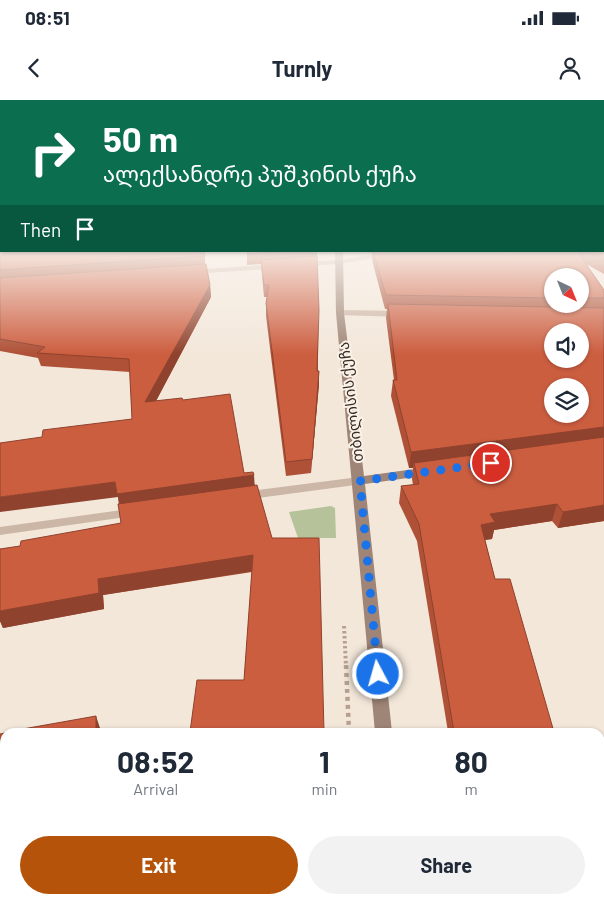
<!DOCTYPE html>
<html lang="en">
<head>
<meta charset="utf-8">
<style>
	:root { --surface:#fff; --page:#f2f2f3; --text:#1f2937; --muted:#747a83; --accent:#b45309 }
	body { margin:0; font-family:Barlow,"Noto Sans Georgian",sans-serif; background:var(--page); color:var(--text); height:100vh; display:flex; flex-direction:column; font-size:19px; white-space:nowrap }
	* { box-sizing:border-box; margin:0 }
	p { font-size:16px; color:var(--muted) }
	.icon { flex:none; width:28px; height:28px; fill:none; stroke:currentColor; stroke-width:2; stroke-linecap:round; stroke-linejoin:round }
	.map { position:relative; flex:1; overflow:hidden }
	.details { position:absolute; left:0px; top:628px; width:605px; height:176px; display:flex; flex-direction:column; background:var(--surface); border-radius:15px 15px 0 0; box-shadow:0 1px 4px #0004 }
	.details>* { flex:none }
	.hud { position:absolute; left:0px; top:0px; width:605px; height:152px; box-shadow:0 1px 4px #0004; background:#0b6e4f; color:#fff; overflow:hidden }
	.needle { width:32px; rotate:137deg }
	.tools { position:absolute; left:544px; top:168px; display:grid; gap:10px }
	.tools a { display:grid; place-items:center; width:45px; height:45px; border-radius:50%; background:var(--surface); box-shadow:0 1px 4px #0004; font-size:25px }
	.pin { position:absolute; display:grid; place-items:center; width:42px; height:42px; color:#fff; margin:-21px; border:2px solid #fff; border-radius:50%; box-shadow:0 1px 5px #0007 }
	.me { position:absolute; width:55px; margin:-28px; rotate:354deg; stroke-linejoin:round; filter:drop-shadow(0 0 4px #0008) }
	.turn { display:flex; align-items:center; gap:18px; height:105px; padding:0 20px; font-size:22px }
	.turn .icon { width:65px; height:65px; stroke-width:2.5 }
	.turn b { display:block; font-size:35px; line-height:42px }
	.then { display:flex; align-items:center; height:48px; padding:0 20px; background:#0003; gap:10px; font-size:19px }
	.eta { display:flex; justify-content:space-evenly; align-items:center; height:85px; text-align:center }
	.eta b { font-size:30px; font-weight:700; line-height:35px }
	.action { display:flex; gap:10px; margin-top:auto; padding:10px 20px }
	.action a { flex:1; height:58px; border-radius:30px; background:var(--accent); color:#fff; font-size:20px; font-weight:700; line-height:58px; text-align:center }
	.action a+a { background:var(--page); color:var(--text) }
	.status { display:flex; justify-content:space-between; align-items:center; height:35px; padding:0 25px; background:var(--surface); direction:ltr }
	.status svg { height:14px; fill:currentColor }
	header { display:flex; justify-content:space-between; align-items:center; height:65px; padding:0 20px; background:var(--surface); font-size:22px; font-weight:700 }
	.map>svg:first-child { display:block }
	.green { fill:#b6c39a }
	.lines { fill:none; stroke-linecap:round; stroke-linejoin:round }
	.path-far1 { stroke:#b7a090; stroke-width:4; stroke-dasharray:2.5 2.5; stroke-linecap:butt }
	.path { stroke:#b7a090; stroke-width:4.5; stroke-dasharray:4 4; stroke-linecap:butt }
	.minor { fill:#ccb6a6; fill-rule:evenodd }
	.secondary { fill:#9f8577; fill-rule:evenodd }
	.wall { fill:#af5137; fill-rule:evenodd }
	.shaded-wall { fill:#8f422d }
	.building { fill:#cc5e40; stroke:#8f422d; fill-rule:evenodd }
	.route { stroke:#1a73e8; stroke-width:9; stroke-dasharray:0 16.2 }
	.labels { text-anchor:middle; dominant-baseline:central; stroke-width:4; stroke-linejoin:round; paint-order:stroke }
	.street-label { font-size:15px; fill:#372c27; stroke:#faf1e7 }
</style>
</head>
<body>
<div class="status"><b>08:51</b><svg viewBox="0 0 49 12"><path d="M0 12V9h3v3zM5 12V6h3v6zM10 12V3h3v9zM15 12V0h3v12zM26 1h20v11H26zM47 4h2v5h-2z"/></svg></div>
<header><svg class="icon" aria-label="back" viewBox="0 0 24 24"><path d="M15 5l-7 7 7 7"/></svg>Turnly<svg class="icon" aria-label="person" viewBox="0 0 24 24"><circle cx="12" cy="8" r="4"/><path d="M4 21q1-7 8-7t8 7"/></svg></header>
<div class="map">
<svg width="604" height="803" viewBox="0 0 604 803">
	<rect width="100%" height="100%" fill="#f3e7da"/>
	<!-- green -->
	<path class="green" d="M331 406 335 408 336 438H298L289 412Z"/>
	<g class="lines">
		<!-- path-far1 -->
		<path class="path-far1" d="M344 526 346 566"/>
		<!-- path -->
		<path class="path" d="M346 565 349 632
			M357 799V803"/>
		<!-- minor -->
		<path class="minor" d="M397 151H417L339 164 302 166 298 164 302 162 339 160Z
			M277 164H280V168L192 174 188 172 192 170Z
			M340 210 402 211 406 214 402 217 337 215V211Z
			M359 377 365 381 363 384 243 400 237 396 243 392Z
			M136 408 142 412 140 415 0 435V427Z"/>
		<!-- secondary -->
		<path class="secondary" d="M335 151H343L344 213 364 376 429 367 435 371 429 375 365 384 392 632H375L336 213Z
			M391 799H411V803H391Z"/>
	</g>
	<!-- wall -->
	<path class="wall" d="M0 141 205 156V164L210 185 211 197 156 301 183 300 255 385 272 438 244 580 252 472 103 495 104 509 3 528 0 521V449L20 446 121 423 118 397 42 337 132 319 130 272 41 266 38 258 0 251Z
		M604 141V174L586 164 604 190V421L558 428 552 421 494 430 492 439 485 440 495 479 554 632H448L417 441 399 403 401 386 413 385 412 379 413 368H409L391 296 393 280H394L386 218 387 209H385L372 160V153H369V151H604ZM552 176H580V204H552Z
		M248 151H317L318 271H319V284L311 373 286 376 266 216V203L267 197H264L261 164 247 165V154Z
		M170 799H329V803H171Z
		M477 799H600L604 803H478Z"/>
	<!-- shaded-wall -->
	<path class="shaded-wall" d="M210 185 211 197 148 316 145 302Z
		M319 271V284L311 373 312 359Z
		M604 327V342L414 363 413 368H409L411 352Z
		M254 375 255 390 120 408 118 397 0 412V397L115 382Z
		M557 404 552 421 494 430 492 439 477 441 481 425 490 414Z
		M604 405V421L558 428 563 412Z
		M253 455 254 471 103 495 104 509 3 528 0 521V511L98 479Z
		M96 616 101 631V632H96Z
		M61 799H69L68 803H61Z"/>
	<!-- building -->
	<path class="building" d="M0 141H1V151H204L205 156 0 170Z
		M604 141V159L589 151H604Z
		M248 151H287L247 154Z
		M373 151H577L604 190V198H580V176H552V198L386 195Z
		M317 156 319 210 317 271H319L312 359 286 362 266 203 269 185H264L261 160Z
		M206 164 210 185 145 302 182 298 183 300 230 294 244 373 253 372 254 375 117 394 115 382 0 397V343L42 337 43 330 132 319 129 259 37 253 45 247 0 239V178Z
		M388 204 604 208V327L411 352 393 280H397ZM552 231H580V259H552ZM552 286H580V314H552Z
		M604 337V405L563 412 557 404 490 414 495 422 481 425 495 479H510L554 632H454L419 424 401 386 419 384 414 363Z
		M257 385 272 438H319L324 632H190L197 580H244L253 455 98 479 99 493 0 511V449L20 446 21 441 121 423 118 404Z
		M96 616V632H6Z
		M5 633V799H61V803H0V634Z
		M600 751 604 764V803H486L485 799H600Z
		M192 799H329V803H192Z"/>
	<!-- sky -->
	<linearGradient id="sky" x2="0" y2="1"><stop stop-color="#7bb2d2"/><stop offset="0.56" stop-color="#faf4ee"/><stop offset="1" stop-color="#faf4ee" stop-opacity="0"/></linearGradient>
	<rect width="604" height="254" fill="url(#sky)"/>
	<g class="lines">
		<!-- route -->
		<path class="route" d="M378 574 360 381 491 363"/>
	</g>
	<g class="labels">
		<!-- street labels -->
		<g class="street-label">
			<text transform="translate(350 302) rotate(-97)">თბილისის ქუჩა</text>
		</g>
	</g>
</svg>
<div class="tools">
<a><svg class="needle" viewBox="-14 -14 28 28"><path d="M0-13l5 13h-10z" fill="#e53935"/><path d="M0 13l5-13h-10z" fill="#747a83"/></svg></a>
<a><svg class="icon" aria-label="sound" viewBox="0 0 24 24"><path d="M4 9h4l5-4v14l-5-4H4zM17 9q2 3 0 6"/></svg></a>
<a><svg class="icon" aria-label="layers" viewBox="0 0 24 24"><path d="M12 4l9 5-9 5-9-5zM3 14l9 5 9-5"/></svg></a>
</div>
<div class="pin" style="left:491px;top:363px;background:#d93025"><svg class="icon" aria-label="arrive" viewBox="0 0 24 24"><path d="M6 21V4h12l-3 4 3 4H6"/></svg></div>
<svg class="me" style="left:378px;top:574px" viewBox="-20 -20 40 40"><circle r="17" fill="#1a73e8" stroke="#fff" stroke-width="3"/><path d="M0-11L8 9 0 5-8 9z" fill="#fff"/></svg>
<div class="hud">
<div class="turn"><svg class="icon" aria-label="right" viewBox="0 0 24 24"><path d="M7 20v-9h11M14 6l5 5-5 5"/></svg><div><b>50 m</b>ალექსანდრე პუშკინის ქუჩა</div></div>
<div class="then">Then<svg class="icon" aria-label="arrive" viewBox="0 0 24 24"><path d="M6 21V4h12l-3 4 3 4H6"/></svg></div>
</div>
<section class="details">
<div class="eta">
<div><b>08:52</b><p>Arrival</p></div>
<div><b>1</b><p>min</p></div>
<div><b>80</b><p>m</p></div>
</div>
<div class="action"><a>Exit</a><a>Share</a></div>
</section>
</div>
</body>
</html>
